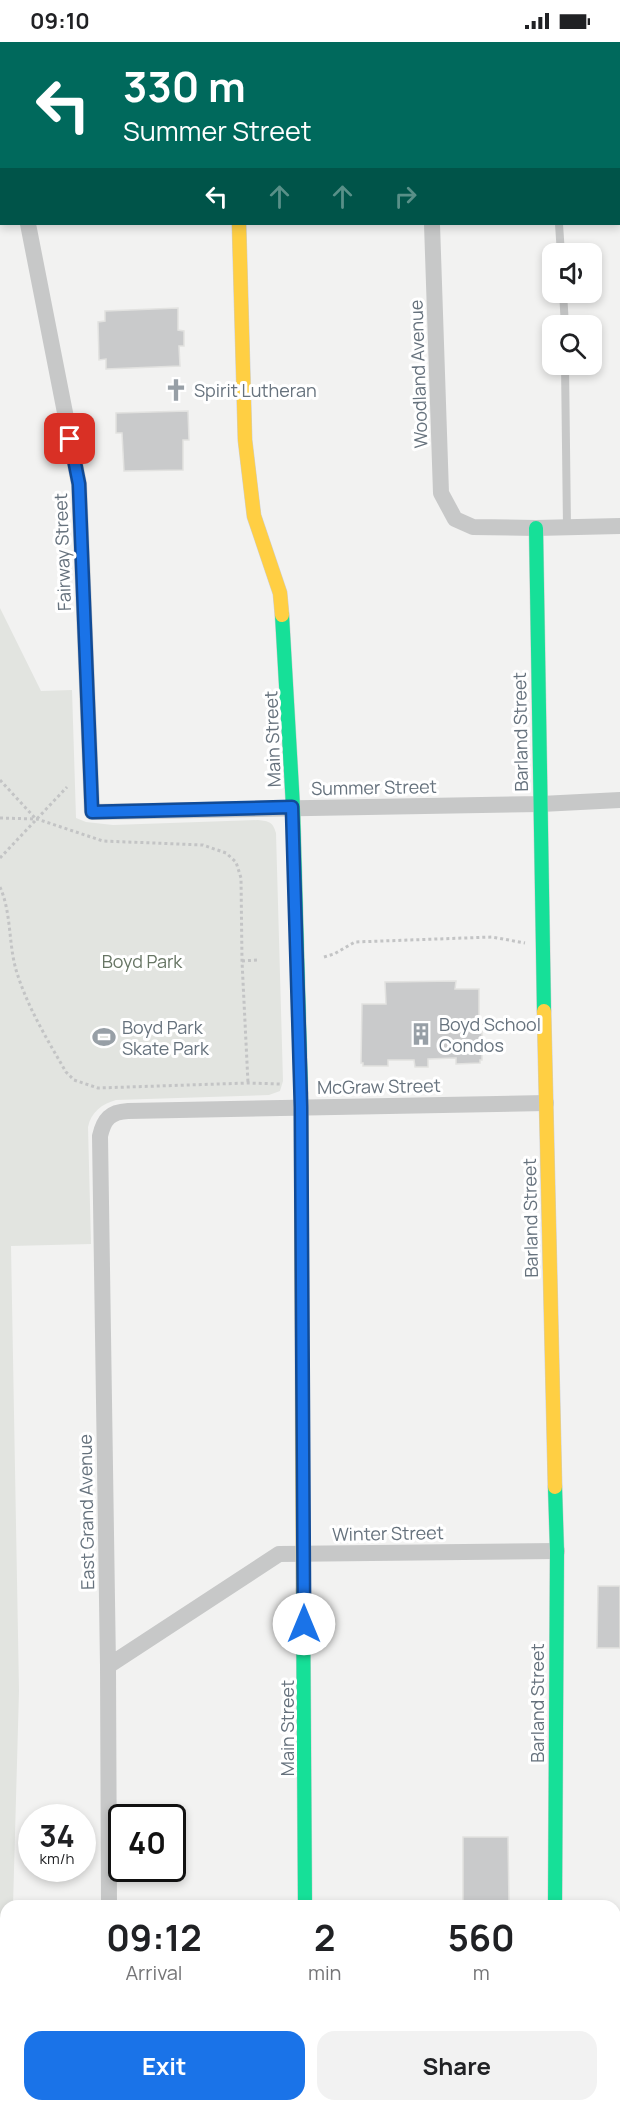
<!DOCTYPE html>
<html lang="en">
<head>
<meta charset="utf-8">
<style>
	:root { --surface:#fff; --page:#f2f2f2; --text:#202124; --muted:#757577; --accent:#1a73e8 }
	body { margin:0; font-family:Manrope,sans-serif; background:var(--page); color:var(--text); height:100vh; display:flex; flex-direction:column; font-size:22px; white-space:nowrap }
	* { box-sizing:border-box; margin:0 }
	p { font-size:20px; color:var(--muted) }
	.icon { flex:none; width:33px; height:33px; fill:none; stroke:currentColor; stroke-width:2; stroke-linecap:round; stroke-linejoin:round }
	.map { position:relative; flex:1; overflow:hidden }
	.drawer { position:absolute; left:0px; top:1858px; width:621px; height:212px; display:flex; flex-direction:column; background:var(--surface); border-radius:18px 18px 0 0; box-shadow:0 3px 9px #0003 }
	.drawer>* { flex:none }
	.guide { position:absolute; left:0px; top:0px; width:621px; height:183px; box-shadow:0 3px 9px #0003; background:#00695c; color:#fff; overflow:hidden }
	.controls { position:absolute; left:542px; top:201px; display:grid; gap:12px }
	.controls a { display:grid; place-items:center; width:60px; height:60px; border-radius:12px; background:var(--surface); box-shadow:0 3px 9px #0003; font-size:30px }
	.speed { position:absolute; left:18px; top:1762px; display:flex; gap:12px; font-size:30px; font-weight:700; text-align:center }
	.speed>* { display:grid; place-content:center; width:78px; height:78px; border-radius:50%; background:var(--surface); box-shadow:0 3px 9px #0003; line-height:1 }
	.speed small { font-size:15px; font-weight:400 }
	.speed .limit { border:3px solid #111; border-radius:9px; background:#fff; color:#111 }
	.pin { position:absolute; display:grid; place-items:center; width:51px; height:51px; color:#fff; margin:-26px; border-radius:12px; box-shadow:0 3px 9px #0006 }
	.me { position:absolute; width:66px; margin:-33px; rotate:0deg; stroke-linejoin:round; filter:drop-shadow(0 0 4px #0008) }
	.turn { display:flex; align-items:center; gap:21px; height:126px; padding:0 24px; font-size:27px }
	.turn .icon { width:78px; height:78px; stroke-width:2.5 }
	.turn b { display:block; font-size:42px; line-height:51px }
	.lanes { display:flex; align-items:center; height:57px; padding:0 24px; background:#0003; justify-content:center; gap:30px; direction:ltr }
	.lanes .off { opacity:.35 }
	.eta { display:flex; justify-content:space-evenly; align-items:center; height:102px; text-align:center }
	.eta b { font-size:36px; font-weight:700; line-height:42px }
	.button { display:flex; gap:12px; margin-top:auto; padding:12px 24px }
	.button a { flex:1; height:69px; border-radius:18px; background:var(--accent); color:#fff; font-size:24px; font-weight:700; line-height:69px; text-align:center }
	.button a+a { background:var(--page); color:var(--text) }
	.status { display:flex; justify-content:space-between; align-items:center; height:42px; padding:0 30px; background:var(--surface); direction:ltr }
	.status svg { height:16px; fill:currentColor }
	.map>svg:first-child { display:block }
	.green { fill:#e2e4e0 }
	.building { fill:#c9cacb; stroke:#e2e2e0; stroke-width:1.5 }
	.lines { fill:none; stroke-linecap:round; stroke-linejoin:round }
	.fast-casing { stroke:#cfcfcf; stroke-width:15 }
	.slow-casing { stroke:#cfcfcf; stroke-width:15 }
	.jam-casing { stroke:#cfcfcf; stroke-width:15 }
	.path { stroke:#c3c4c5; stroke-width:3; stroke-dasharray:3 3; stroke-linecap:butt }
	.lane { stroke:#c7c8c8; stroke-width:8 }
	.street { stroke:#c7c8c8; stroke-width:16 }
	.fast { stroke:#16e098; stroke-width:14 }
	.slow { stroke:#ffcf43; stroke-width:14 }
	.jam { stroke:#f24e42; stroke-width:14 }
	.route-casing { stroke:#114b97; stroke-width:15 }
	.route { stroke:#1a73e8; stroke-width:10 }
	.labels { text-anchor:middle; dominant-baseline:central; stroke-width:6; stroke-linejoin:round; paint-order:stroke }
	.street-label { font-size:18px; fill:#66727d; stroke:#fff }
	.poi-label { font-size:18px; fill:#66727d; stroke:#fff; text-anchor:start }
	.park-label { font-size:18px; fill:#677564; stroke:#fff }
</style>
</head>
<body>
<div class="status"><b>09:10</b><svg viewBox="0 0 49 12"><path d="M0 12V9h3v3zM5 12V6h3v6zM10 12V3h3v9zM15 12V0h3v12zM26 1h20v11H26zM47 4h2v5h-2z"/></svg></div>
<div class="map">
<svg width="620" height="2069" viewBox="0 0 620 2069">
	<rect width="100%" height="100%" fill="#f2f2f1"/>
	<!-- green -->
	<path class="green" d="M0 566 41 649 72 648 76 776 86 780 113 783 258 778C269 779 273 780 276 791L283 1039 280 1049 269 1053 116 1058C102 1062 91 1070 88 1085L91 1202 11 1204 19 1649 13 1864H6L7 2069H0Z"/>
	<!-- building -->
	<path class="building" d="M178 266V288L184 289V304H179L180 324 106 327V317L99 318 98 280 105 279V269Z
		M188 369 189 398H183V428L124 429 122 391H116V371Z
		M456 939 455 947H479V978H482V1018H480V1021L456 1022V1016L428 1017V1025H415L414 1018H388V1024H363V1021H361L362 962H386L385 940Z
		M598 1544H620V1606H597Z
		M463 1795H508L509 1864H463Z"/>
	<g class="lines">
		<!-- fast casing -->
		<g class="fast-casing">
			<path id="fast" d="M233 0V2
				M536 486 544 969
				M282 573 293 765 301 1051
				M303 1548 305 1864
				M555 1864 557 1509 555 1445"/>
		</g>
		<!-- slow casing -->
		<g class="slow-casing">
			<path id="slow" d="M239 182 245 398 254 474 280 551 282 573
				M544 969 555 1445
				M301 1051 303 1548"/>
		</g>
		<!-- jam casing -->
		<g class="jam-casing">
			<path id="jam" d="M304 2064V2069"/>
		</g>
		<!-- path -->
		<path class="path" d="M0 738 35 776
			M0 776 37 777 103 799 203 803 226 811 236 820 241 836 242 919 248 1041
			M0 816 67 745
			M0 845C12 872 8 903 17 931 28 966 48 999 66 1030L74 1038 98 1046 248 1041 280 1042
			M324 915 334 912 355 900 492 895 525 901
			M242 919 257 918"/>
		<!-- lane -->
		<path class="lane" d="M550 0V2
			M559 182 561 212
			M563 250 565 284
			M565 322 567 485"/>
		<!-- street -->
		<path class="street" d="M426 0V2
			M0 38 2 45
			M28 182 79 442 92 770 541 762 620 758
			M432 182 441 451 455 477 473 485 536 486 620 484
			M108 1624 279 1512 557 1509
			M109 1864 108 1624 100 1094C104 1077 110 1070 128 1069L546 1061
			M109 2069V2064
			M555 2069V2064"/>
		<!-- fast -->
		<use href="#fast" class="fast"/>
		<!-- slow -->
		<use href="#slow" class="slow"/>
		<!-- jam -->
		<use href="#jam" class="jam"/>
	</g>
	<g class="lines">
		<!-- route casing -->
		<g class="route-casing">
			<path id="route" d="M70 397 79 442 92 770 292 765 301 1065 304 1582"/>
		</g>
		<!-- route -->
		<use href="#route" class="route"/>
	</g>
	<!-- icons -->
	<defs>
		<g id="church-bare" transform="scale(1.8)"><path d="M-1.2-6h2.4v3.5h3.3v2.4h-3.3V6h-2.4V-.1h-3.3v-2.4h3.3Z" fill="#979fa6" stroke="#fff" stroke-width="2.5" paint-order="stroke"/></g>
		<g id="building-bare" transform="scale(1.8)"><path d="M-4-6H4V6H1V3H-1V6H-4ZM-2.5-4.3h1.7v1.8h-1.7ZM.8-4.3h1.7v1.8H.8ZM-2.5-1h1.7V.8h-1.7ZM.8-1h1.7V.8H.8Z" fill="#979fa6" stroke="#fff" stroke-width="2.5" paint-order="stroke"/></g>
		<g id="stadium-bare" transform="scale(1.8)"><path d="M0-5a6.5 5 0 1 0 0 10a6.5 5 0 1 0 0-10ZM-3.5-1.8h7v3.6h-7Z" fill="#979fa6" stroke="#fff" stroke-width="2.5" paint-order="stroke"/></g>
	</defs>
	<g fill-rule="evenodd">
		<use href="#church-bare" x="176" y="348"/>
		<use href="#building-bare" x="421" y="992"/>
		<use href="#stadium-bare" x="104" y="995"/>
	</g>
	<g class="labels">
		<!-- street labels -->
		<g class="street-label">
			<text transform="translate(418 332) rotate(-92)">Woodland Avenue</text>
			<text transform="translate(62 510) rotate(-92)">Fairway Street</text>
			<text transform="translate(520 690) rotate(-91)">Barland Street</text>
			<text transform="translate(272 697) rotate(-92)">Main Street</text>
			<text transform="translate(374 745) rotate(-1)">Summer Street</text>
			<text transform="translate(379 1044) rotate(-1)">McGraw Street</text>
			<text transform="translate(530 1176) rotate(-91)">Barland Street</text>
			<text transform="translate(86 1470) rotate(-91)">East Grand Avenue</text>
			<text transform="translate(388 1491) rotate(-1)">Winter Street</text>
			<text transform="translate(537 1661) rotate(-90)">Barland Street</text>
			<text transform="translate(287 1686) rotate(-90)">Main Street</text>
		</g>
		<!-- poi labels -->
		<g class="poi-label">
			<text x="194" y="348">Spirit Lutheran</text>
			<text x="439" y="982">Boyd School<tspan x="439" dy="21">Condos</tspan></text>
			<text x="122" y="985">Boyd Park<tspan x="122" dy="21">Skate Park</tspan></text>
		</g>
		<!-- park labels -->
		<g class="park-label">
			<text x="142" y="919">Boyd Park</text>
		</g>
	</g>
</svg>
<div class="controls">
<a><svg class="icon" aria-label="sound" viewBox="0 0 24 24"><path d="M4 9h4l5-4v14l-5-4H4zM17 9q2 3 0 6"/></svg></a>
<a><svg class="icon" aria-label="search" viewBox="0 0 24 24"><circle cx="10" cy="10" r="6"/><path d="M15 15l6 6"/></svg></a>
</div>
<div class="speed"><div>34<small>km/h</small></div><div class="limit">40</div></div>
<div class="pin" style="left:70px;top:397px;background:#d93025"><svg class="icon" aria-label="arrive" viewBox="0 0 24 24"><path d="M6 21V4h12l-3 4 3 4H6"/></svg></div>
<svg class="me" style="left:304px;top:1582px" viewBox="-20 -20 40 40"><circle r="19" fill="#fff"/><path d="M0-13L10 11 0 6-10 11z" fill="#1a73e8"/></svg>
<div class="guide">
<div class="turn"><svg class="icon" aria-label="left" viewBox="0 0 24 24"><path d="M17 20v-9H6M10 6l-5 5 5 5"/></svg><div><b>330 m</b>Summer Street</div></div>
<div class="lanes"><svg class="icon" aria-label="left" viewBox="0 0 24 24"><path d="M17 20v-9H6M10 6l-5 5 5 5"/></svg><svg class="icon off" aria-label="ahead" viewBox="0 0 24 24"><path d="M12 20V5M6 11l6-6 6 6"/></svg><svg class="icon off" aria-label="ahead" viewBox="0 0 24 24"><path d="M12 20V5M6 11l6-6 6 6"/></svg><svg class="icon off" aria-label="right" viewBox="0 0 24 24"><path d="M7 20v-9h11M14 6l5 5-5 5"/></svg></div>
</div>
<section class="drawer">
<div class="eta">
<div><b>09:12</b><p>Arrival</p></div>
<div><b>2</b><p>min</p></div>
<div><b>560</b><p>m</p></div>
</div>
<div class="button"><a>Exit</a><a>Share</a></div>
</section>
</div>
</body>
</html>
